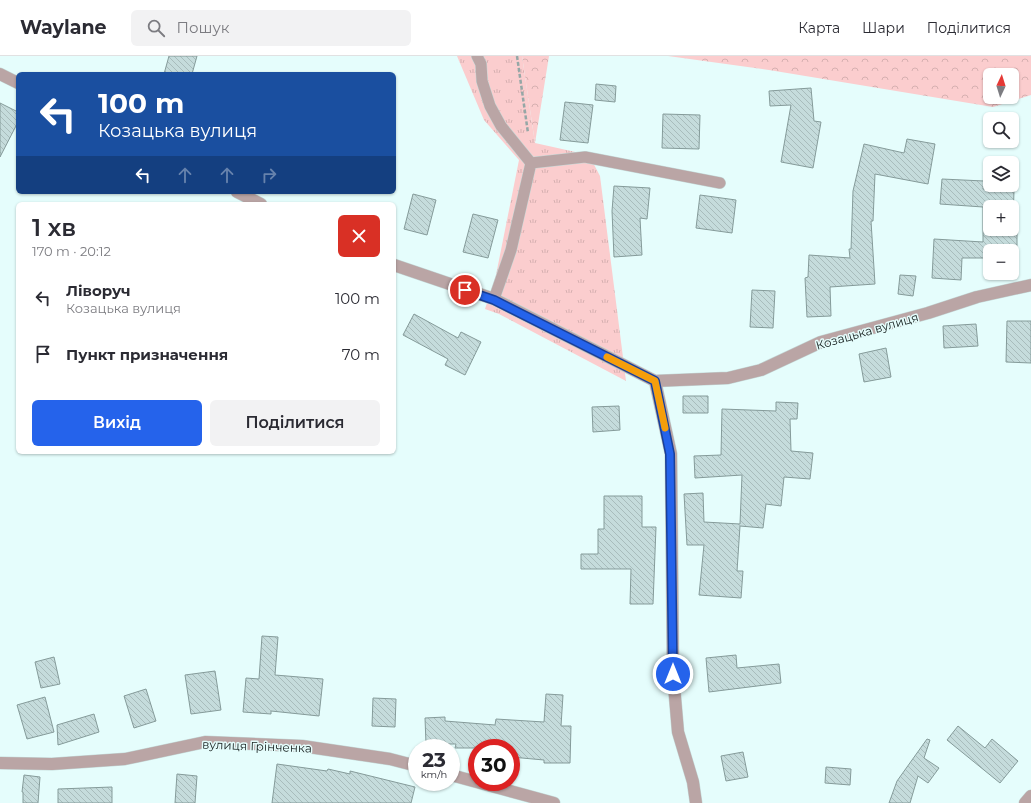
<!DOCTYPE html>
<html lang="uk">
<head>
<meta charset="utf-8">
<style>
	:root { --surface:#fff; --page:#f2f2f3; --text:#2b2b33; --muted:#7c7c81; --line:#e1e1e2; --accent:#2563eb }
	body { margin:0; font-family:Montserrat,sans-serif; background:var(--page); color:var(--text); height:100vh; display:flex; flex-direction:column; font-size:15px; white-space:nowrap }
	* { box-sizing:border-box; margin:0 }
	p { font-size:13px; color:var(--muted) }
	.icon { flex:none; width:22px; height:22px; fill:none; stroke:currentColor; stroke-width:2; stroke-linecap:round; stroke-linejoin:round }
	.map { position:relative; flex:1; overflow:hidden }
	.panel { position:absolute; left:16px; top:146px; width:380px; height:252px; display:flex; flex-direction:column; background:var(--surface); border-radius:6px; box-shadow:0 1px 3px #0004 }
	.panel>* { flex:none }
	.hud { position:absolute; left:16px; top:16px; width:380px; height:122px; border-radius:6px; box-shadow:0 1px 3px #0004; background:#1a4fa0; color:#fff; overflow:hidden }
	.needle { width:26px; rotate:4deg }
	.fabs { position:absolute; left:983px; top:12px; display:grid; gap:8px }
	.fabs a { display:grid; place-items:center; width:36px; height:36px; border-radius:6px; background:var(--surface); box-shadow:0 1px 3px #0004; font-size:20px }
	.speed { position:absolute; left:408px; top:683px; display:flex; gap:8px; font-size:20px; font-weight:700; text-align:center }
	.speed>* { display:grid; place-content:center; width:52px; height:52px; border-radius:50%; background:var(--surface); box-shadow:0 1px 3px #0004; line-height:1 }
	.speed small { font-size:10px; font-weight:400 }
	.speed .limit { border:6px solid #d22; background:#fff; color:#111 }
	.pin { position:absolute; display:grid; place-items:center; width:34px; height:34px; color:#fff; margin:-17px; border:2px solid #fff; border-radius:50%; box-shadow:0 1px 4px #0007 }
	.me { position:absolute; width:44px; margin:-22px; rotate:0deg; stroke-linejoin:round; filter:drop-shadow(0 0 3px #0008) }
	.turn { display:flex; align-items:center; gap:14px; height:84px; padding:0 16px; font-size:18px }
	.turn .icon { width:52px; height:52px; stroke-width:2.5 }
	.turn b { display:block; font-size:28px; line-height:34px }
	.lanes { display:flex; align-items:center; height:38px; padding:0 16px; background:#0003; justify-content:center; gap:20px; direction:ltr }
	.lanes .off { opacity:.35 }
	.round { display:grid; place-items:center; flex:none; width:42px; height:42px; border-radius:6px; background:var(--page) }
	.summary { display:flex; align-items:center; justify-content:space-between; height:68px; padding:0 16px }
	h1 { font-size:24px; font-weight:600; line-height:30px }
	.primary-button { display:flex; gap:8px; margin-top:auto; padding:8px 16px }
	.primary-button a { flex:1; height:46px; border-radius:6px; background:var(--accent); color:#fff; font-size:16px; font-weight:600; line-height:46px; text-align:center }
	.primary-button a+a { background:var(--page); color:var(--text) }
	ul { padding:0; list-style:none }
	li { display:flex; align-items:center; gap:12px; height:56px; padding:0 16px }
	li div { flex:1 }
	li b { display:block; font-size:15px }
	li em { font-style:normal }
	header { display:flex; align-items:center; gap:24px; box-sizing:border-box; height:56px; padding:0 20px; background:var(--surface); border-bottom:1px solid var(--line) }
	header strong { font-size:19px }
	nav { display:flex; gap:22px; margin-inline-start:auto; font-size:14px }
	.search { width:280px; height:36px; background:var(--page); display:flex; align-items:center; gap:10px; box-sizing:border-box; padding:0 14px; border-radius:6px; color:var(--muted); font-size:15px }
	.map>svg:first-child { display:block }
	.grass { fill:url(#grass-tufts) }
	.forest { fill:url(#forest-crowns); fill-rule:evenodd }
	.building { fill:url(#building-back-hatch); stroke:#859b9a; fill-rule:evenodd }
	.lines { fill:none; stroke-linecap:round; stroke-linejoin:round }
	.service-casing { stroke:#c4d9d8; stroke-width:12 }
	.minor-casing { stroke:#c4d9d8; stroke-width:13 }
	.path { stroke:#95a7a6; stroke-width:2.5; stroke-dasharray:4 2; stroke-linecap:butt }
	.service { stroke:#baa5a5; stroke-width:11 }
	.minor { stroke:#baa5a5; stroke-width:12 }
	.route-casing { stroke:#184099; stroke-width:10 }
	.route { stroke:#2563eb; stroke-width:7 }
	.slow { stroke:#f59e0b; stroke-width:7 }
	.labels { text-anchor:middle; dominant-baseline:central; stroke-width:3; stroke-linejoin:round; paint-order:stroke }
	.street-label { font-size:12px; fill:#151e1d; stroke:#e5fdfc }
</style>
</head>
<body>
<header>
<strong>Waylane</strong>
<div class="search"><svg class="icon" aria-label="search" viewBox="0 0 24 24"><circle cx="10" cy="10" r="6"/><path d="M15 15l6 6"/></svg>Пошук</div>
<nav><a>Карта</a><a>Шари</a><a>Поділитися</a></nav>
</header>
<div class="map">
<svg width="1031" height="747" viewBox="0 0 1031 747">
	<defs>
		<pattern id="grass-tufts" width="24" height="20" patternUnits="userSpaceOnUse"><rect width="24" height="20" fill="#fbcdce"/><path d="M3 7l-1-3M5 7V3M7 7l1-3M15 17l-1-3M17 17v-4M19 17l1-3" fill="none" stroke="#d6b0b0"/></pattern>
		<pattern id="forest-crowns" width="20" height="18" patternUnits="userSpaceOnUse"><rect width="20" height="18" fill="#fbcdce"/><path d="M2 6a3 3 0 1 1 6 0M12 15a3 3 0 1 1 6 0" fill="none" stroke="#d6b0b0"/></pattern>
		<pattern id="building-back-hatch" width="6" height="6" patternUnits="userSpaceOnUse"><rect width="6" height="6" fill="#c5dcdc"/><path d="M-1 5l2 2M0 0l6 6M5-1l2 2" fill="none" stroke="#a8bcbc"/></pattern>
	</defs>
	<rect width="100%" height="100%" fill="#e5fdfc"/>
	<!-- grass -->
	<path class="grass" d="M457 0H522L535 87 589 99 600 120 626 325 499 258 485 253 496 219 519 104 484 64Z"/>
	<!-- forest -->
	<path class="forest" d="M522 0H549L535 87Z
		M668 0H1031V39L993 51 769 14ZM990 19H1012V41H990Z"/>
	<!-- building -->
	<path class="building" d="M169 0H197L192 18H164Z
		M596 28 616 30 615 46 595 44Z
		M811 32 814 65 821 66 813 112 781 106 791 49 770 50 769 35Z
		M565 46 593 49 588 87 560 84Z
		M0 47 18 56V66L0 101Z
		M663 58 700 59 699 93 662 92Z
		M907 83 935 88 928 128 875 118 873 165H871L875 228 830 231 831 260 807 261 805 222 808 221 809 199 850 202 849 193H851L853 135 864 88 904 97Z
		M942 123 984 125 983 133 1014 134 1013 169H1017V203H1012V195H990V202H962L961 224 932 222 934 183 983 186V151L940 148ZM990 151H1012V173H990Z
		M614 130 650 132 647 163 640 162 642 199 614 201 612 155Z
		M413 138 436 144 427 179 404 173Z
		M700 139 736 144 732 177 696 172Z
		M473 158 498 164 488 202 463 196Z
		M900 219 916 220 913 240 898 238Z
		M752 234 775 235 773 272 750 271Z
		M414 258 458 282 461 276 481 286 465 319 445 309 448 303 403 279Z
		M1007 265H1031V307L1006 306Z
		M976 268 978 290 944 292 943 270Z
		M886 292 891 321 864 326 859 298Z
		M683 340H708V357H683Z
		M776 346 798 347 797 363H790L791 395 813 397 810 423 784 421 781 450 766 448 763 472 740 470 737 515H743L741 542 699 539 704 489H687L684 438 703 437 704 466 740 468 742 419 695 422 694 400 721 399 722 353 776 355Z
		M619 350 620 374 593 376 592 351Z
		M604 440H642V471H656L653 548H630L631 513H581V498H598V473H604Z
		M262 580 278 581 275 619 323 623 319 660 271 655V658L243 656 246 622 259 623Z
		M736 599 737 612 779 608 781 627 709 636 706 602Z
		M54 601 60 628 41 632 35 606Z
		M215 615 221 654 191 658 185 619Z
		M146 633 156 665 134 672 124 640Z
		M546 638 563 639 561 670H571L570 707H544V704L511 701V692H455L456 688H426L425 662 445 661V665L495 669 496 663 544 666Z
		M45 641 54 676 27 683 17 649Z
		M373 642 396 643 395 671 372 670Z
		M94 658 99 676 58 689 57 669Z
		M958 670 985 692 992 683 1018 705 1000 727 947 684Z
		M927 683 930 684 924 702 939 712 928 727 918 720 910 747H889L897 725Z
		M743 696 748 721 726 725 721 700Z
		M277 708 327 715 328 713 350 718V715L415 731 411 747H272Z
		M826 711 851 713 850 729 825 727Z
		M177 718 197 720 195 747H175Z
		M24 719 40 721 38 747H23V736H22Z
		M112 731V747H58V733Z"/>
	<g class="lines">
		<!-- service casing -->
		<g class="service-casing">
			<path id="service" d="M477 0 481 8 482 25 490 50 501 70 531 107 511 194 494 243
				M531 107 585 101 720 127"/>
		</g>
		<!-- minor casing -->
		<g class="minor-casing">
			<path id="minor" d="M0 18 18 27
				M237 136 261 148
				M394 209 494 243 655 325 728 322 761 314 821 286 928 257 977 241 1031 229
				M655 325 671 398 673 618 678 676 693 726 696 747
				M0 707 52 708 125 703 205 686 302 690 390 703 417 710
				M451 719 554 747
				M1025 747 1031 740"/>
		</g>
		<!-- path -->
		<path class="path" d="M517 0 528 77"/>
		<!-- service -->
		<use href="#service" class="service"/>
		<!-- minor -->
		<use href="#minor" class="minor"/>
	</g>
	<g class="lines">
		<!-- route casing -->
		<g class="route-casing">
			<path id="route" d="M465 234 494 244 655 325 670 398 673 618"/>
		</g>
		<!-- route -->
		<use href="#route" class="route"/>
		<!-- slow -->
		<path class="slow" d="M607 301 655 325 665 372"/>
	</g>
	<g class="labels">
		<!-- street labels -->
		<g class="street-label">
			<text transform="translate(867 275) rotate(-16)">Козацька вулиця</text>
			<text transform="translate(257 690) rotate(2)">вулиця Грінченка</text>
		</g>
	</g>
</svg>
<div class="fabs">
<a><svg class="needle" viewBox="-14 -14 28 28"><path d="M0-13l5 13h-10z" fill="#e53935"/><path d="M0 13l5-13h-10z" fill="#7c7c81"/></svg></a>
<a><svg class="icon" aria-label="search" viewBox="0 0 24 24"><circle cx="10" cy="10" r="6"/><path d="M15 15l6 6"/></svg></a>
<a><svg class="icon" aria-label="layers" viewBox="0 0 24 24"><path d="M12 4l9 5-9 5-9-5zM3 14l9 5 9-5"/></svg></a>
<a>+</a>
<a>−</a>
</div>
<div class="speed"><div>23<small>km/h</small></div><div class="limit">30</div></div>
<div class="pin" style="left:465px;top:234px;background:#d93025"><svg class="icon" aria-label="arrive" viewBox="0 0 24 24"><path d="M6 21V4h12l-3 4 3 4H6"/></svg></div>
<svg class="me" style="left:673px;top:618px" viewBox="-20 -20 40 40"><circle r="17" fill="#2563eb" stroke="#fff" stroke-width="3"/><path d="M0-11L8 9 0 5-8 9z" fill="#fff"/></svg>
<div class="hud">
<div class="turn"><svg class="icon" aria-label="left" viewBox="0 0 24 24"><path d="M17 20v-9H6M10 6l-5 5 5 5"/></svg><div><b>100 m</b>Козацька вулиця</div></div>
<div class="lanes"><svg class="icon" aria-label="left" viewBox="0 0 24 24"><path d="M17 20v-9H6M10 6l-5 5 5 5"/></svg><svg class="icon off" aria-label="ahead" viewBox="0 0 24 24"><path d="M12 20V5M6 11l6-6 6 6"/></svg><svg class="icon off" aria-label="ahead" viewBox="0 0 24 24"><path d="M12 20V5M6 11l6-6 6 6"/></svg><svg class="icon off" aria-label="right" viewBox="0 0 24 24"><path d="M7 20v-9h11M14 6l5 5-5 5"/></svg></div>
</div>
<section class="panel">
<div class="summary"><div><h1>1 хв</h1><p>170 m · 20:12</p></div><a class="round" style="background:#d93025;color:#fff"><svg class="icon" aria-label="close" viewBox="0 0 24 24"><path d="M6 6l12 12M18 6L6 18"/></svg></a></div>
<ul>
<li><svg class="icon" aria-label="left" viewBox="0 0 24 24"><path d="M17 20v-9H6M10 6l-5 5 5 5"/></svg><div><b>Ліворуч</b><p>Козацька вулиця</p></div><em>100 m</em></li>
<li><svg class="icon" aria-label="arrive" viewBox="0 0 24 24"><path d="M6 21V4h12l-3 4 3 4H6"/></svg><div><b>Пункт призначення</b></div><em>70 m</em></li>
</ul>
<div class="primary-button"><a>Вихід</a><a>Поділитися</a></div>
</section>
</div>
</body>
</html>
